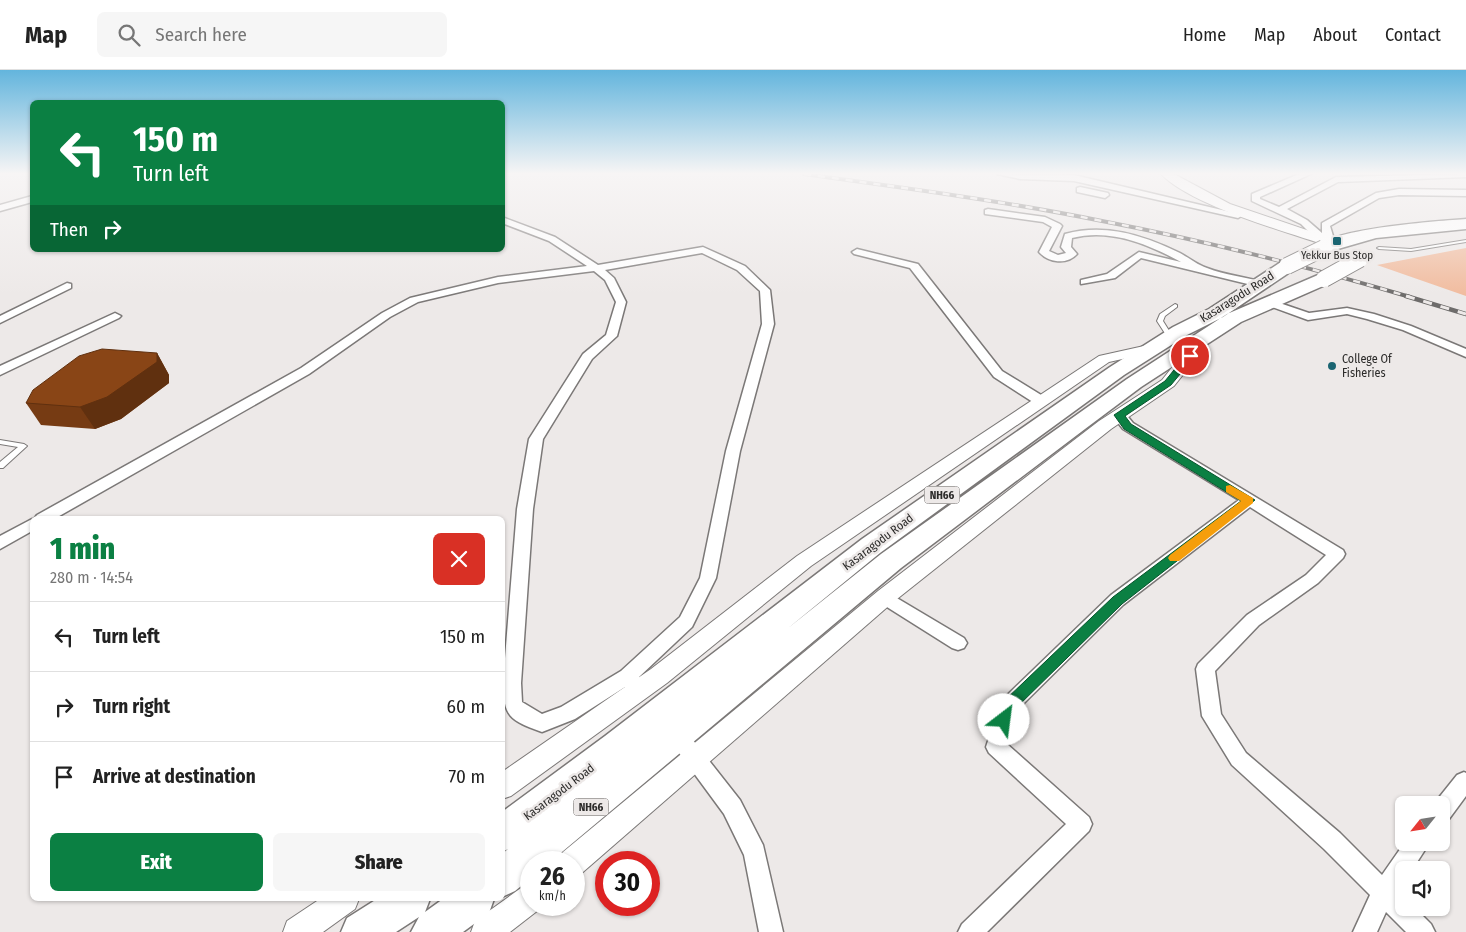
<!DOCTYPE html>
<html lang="en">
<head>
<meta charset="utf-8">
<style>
	:root { --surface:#fff; --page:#f6f6f6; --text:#222; --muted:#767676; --line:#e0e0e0; --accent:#0b8043 }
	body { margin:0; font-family:"Fira Sans Condensed",sans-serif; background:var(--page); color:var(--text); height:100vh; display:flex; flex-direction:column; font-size:19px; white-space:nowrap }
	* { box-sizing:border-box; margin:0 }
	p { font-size:16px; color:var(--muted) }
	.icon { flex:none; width:28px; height:28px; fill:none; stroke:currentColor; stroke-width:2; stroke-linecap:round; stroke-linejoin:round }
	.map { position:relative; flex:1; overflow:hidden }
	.drawer { position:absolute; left:30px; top:446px; width:475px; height:385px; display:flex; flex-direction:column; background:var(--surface); border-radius:8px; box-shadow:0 1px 4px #0004 }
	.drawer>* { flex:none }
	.guide { position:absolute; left:30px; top:30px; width:475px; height:152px; border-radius:8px; box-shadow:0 1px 4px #0004; background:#0b8043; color:#fff; overflow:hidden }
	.needle { width:32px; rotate:240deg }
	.controls { position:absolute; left:1395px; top:726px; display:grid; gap:10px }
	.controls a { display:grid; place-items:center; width:55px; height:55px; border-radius:8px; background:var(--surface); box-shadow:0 1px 4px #0004; font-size:25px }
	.speed { position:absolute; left:520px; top:781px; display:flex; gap:10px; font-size:25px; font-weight:700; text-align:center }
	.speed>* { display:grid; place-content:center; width:65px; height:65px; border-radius:50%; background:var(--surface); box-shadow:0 1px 4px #0004; line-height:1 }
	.speed small { font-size:12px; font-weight:400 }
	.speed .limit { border:8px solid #d22; background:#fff; color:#111 }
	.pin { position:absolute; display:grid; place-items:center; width:42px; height:42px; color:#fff; margin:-21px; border:2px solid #fff; border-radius:50%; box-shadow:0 1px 5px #0007 }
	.me { position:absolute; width:55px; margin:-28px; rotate:30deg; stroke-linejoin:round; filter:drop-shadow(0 0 4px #0008) }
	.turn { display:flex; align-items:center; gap:18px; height:105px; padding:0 20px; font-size:22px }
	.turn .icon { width:65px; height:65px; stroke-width:2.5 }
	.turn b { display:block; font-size:35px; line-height:42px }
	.then { display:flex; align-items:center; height:48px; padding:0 20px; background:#0003; gap:10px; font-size:19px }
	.round { display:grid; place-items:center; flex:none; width:52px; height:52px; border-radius:8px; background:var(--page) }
	.summary { display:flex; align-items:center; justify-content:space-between; height:85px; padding:0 20px }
	h1 { font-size:30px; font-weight:800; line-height:38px; color:var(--accent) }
	.action { display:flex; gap:10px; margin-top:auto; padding:10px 20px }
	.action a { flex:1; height:58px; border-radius:8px; background:var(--accent); color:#fff; font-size:20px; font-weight:800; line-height:58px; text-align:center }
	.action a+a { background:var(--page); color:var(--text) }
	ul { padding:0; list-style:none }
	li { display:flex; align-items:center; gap:15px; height:70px; padding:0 20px; border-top:1px solid var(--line) }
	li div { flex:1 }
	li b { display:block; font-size:19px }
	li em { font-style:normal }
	header { display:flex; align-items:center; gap:30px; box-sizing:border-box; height:70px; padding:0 25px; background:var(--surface); border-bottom:1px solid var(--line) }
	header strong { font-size:24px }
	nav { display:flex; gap:28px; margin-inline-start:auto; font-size:18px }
	.search { width:350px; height:45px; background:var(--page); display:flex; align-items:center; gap:12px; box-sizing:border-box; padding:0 18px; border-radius:8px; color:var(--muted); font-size:19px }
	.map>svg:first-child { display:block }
	.green { fill:#f1bc9f }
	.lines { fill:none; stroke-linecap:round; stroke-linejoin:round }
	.service-casing { stroke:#7b7877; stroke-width:2 }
	.minor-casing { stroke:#7b7877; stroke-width:3 }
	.tertiary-casing { stroke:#7b7877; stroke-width:2 }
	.trunk-casing { stroke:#7b7877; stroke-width:3 }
	.service { fill:#fff; fill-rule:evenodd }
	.minor { fill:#fff; fill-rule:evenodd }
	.tertiary { fill:#fff; fill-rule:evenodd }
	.trunk { fill:#fff; fill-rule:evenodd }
	.rail-far1-casing { stroke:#6e6c6b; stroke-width:4 }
	.rail-casing { stroke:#6e6c6b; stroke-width:4.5 }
	.rail-far1 { stroke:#ede9e8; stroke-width:2.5; stroke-dasharray:7; stroke-linecap:butt }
	.rail { stroke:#ede9e8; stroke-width:3; stroke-dasharray:9; stroke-linecap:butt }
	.trunk-bridge-casing { stroke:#7b7877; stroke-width:18; stroke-linecap:butt }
	.trunk-bridge { stroke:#fff; stroke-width:16 }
	.wall { fill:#763b13 }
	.shaded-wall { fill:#60300f }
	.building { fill:#894516; stroke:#60300f }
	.route { fill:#0b8043; stroke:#07532c }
	.slow { fill:#f59e0b }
	.poi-dot { fill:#1b6572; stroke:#ede9e8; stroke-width:2 }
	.labels { text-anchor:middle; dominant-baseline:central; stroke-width:5; stroke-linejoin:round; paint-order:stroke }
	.far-poi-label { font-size:11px; fill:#2c2b2a; stroke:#ede9e8 }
	.shield { fill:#ede9e8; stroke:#666463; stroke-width:1 }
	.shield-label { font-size:11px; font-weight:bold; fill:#2c2b2a }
	.street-label { font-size:12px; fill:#2c2b2a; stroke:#ede9e8 }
	.poi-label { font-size:12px; fill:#2c2b2a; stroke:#ede9e8; text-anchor:start }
</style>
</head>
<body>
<header>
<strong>Map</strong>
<div class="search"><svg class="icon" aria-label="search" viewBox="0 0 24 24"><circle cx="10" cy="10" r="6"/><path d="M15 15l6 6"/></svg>Search here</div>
<nav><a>Home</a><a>Map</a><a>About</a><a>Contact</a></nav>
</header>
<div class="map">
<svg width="1466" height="862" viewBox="0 0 1466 862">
	<rect width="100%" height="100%" fill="#ede9e8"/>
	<!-- green -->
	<path class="green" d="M1466 178V226L1377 195Z"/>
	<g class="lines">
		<!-- service casing -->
		<g class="service-casing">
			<path id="service" d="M1466 170V172L1411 181 1379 179 1377 178 1379 177 1411 179Z
				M1175 234 1177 235V237L1165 246 1163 251 1173 267 1170 269 1168 268 1157 251 1160 244Z
				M0 370 24 374 27 376 3 398H0V392L18 377 0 374Z"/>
		</g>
		<!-- minor casing -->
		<g class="minor-casing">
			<path id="minor" d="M997 104 1074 105 1243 145 1238 148 1074 111 1020 109Z
				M1299 104H1311L1260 127V129L1279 137 1336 107 1466 104V107L1338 112 1287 139 1307 150 1322 163V153L1376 123 1399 119 1466 120V126L1399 125 1379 128 1330 156 1333 166 1339 173 1334 176 1312 165 1301 154 1252 131V124Z
				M1080 117 1108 123 1109 125 1105 128 1077 122V118Z
				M32 126V132L0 141V135Z
				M988 139 1045 147 1060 154 1062 156 1049 181 1058 185 1066 183 1061 177 1065 164C1105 153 1143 165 1180 183 1189 188 1198 195 1207 198 1225 205 1245 207 1264 212L1265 214 1260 217 1141 188 1115 208 1081 214V210L1107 204 1139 182 1181 192C1148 174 1110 158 1072 168L1071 177 1077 184C1067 195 1049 193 1039 182L1052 157 1043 152 985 144V140Z
				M502 147 555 167 598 195 703 177 745 196 770 220 774 254 740 381 716 508 692 557 639 607 642 613 640 619 633 621 625 617 575 649 542 662C510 650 504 648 503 613L517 439 529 369 583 284 606 265 616 232 605 210 594 201 498 213 418 232 390 247 309 304 54 449H34L37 445 301 298 382 243 410 228 498 207 587 196 549 171 502 153ZM702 183 737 200 760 221 762 254 726 381 700 508 680 547 621 601 561 637 542 644 522 632 521 613 533 439 543 369 592 289 617 266 626 232 614 208 605 200Z
				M857 179 918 194 1002 301 1046 328 1047 331 1046 334H1036L994 307 910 198 854 184 852 182Z
				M67 213 71 214V218L0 253V246Z
				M1268 229 1309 243 1347 238 1374 244 1411 256 1466 279V287L1403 260 1367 249 1347 244 1308 250 1264 234V230Z
				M115 243 121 246 119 248 0 305V296Z
				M1119 341 1124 342 1133 353 1343 480 1345 484 1343 488 1318 513 1259 555 1215 601 1221 644 1246 683 1340 763 1382 805 1405 772H1430L1412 800H1404V812L1398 821 1404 826V838H1415L1431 854 1435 862H1406L1386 842 1377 862H1353L1370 825 1324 779 1232 695 1202 646 1196 599 1198 594 1247 545 1306 505 1326 485 1250 437 1123 535 1016 641 1007 674 1089 747 1092 754 1089 761 987 862H958L962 854 1066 754 989 683 986 677 1001 631 1111 525 1239 430 1123 359 1112 345Z
				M32 449V461L0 479V466Z
				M885 521 964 568 967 573 964 578 958 580 952 578 879 532 877 527 879 522Z
				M678 657 685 660 740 730 763 775 783 862H759L744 785 724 744 671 672 668 666 671 660Z
				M1464 702 1466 703V726L1449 749 1441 752V735H1433L1457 705Z"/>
		</g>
		<!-- tertiary casing -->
		<g class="tertiary-casing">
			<path id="tertiary" d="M1161 104H1174L1230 134 1339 171 1341 174 1335 178 1331 177C1287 162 1192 136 1161 104Z
				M1190 273 1197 277 1198 286 1174 316 1111 359 892 533 583 802 574 806V792H559L563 782 878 521 1099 351 1162 310 1182 285 1185 274Z
				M1153 274 1160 278 1158 281 1109 292 811 496 667 613 511 726 502 729V702L651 599 797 486 1099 286Z
				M531 814V835H543L541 838 510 862H471L475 851 521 818Z
				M320 829H359L355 839 323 862H283L287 851Z"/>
		</g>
		<!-- trunk casing -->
		<g class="trunk-casing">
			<path id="trunk" d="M1466 149V159L1376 168 1324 183 1316 178C1330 158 1440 151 1466 149Z
				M1287 191 1293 192 1295 196 1293 200 1223 247 1187 265 1124 305 880 483 787 559 881 484 1127 309 1227 244 1318 205H1330L1333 209 1330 213 1241 252 1141 317 1085 359 901 498 550 792H531V808L515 821 502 827V784L508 779 502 782V742L605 666 862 469 1110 297 1173 257 1209 239 1281 192Z
				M377 829H430L425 842 443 829H494L489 843 463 862H411L419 847 396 862H341L347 848Z"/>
		</g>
		<!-- service -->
		<use href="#service" class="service"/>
		<!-- minor -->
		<use href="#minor" class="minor"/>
		<!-- tertiary -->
		<use href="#tertiary" class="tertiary"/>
		<!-- trunk -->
		<use href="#trunk" class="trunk"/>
		<!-- rail-far1 casing -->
		<g class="rail-far1-casing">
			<path id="rail-far1" d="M804 104C904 118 1004 131 1102 151 1206 171 1309 197 1410 227"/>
		</g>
		<!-- rail casing -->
		<g class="rail-casing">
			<path id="rail" d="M1406 226 1466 244"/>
		</g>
		<!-- rail-far1 -->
		<use href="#rail-far1" class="rail-far1"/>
		<!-- rail -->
		<use href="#rail" class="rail"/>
		<!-- trunk-bridge casing -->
		<g class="trunk-bridge-casing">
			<path id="trunk-bridge" d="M1287 196 1324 178
				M1324 209 1360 189"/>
		</g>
		<!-- trunk-bridge -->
		<use href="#trunk-bridge" class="trunk-bridge"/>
	</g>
	<!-- wall -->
	<path class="wall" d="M157 283 169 305V313L121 349 95 359 41 355 26 333Z"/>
	<!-- shaded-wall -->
	<path class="shaded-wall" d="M157 283 169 305V313L121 349 95 359 80 337Z"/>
	<!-- building -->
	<path class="building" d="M102 279 157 283V292L107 327 80 337 26 333 33 320 79 286Z"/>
	<!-- sky -->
	<linearGradient id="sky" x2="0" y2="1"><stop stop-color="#63b5dd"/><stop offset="0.46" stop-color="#f7f5f5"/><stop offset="1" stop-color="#f7f5f5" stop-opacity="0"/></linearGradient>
	<rect width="1466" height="225" fill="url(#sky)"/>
	<!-- route -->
	<path class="route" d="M1187 284 1195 286 1171 315 1125 346 1131 354 1255 430 1122 534 1014 640 1009 654 1004 656 999 654 997 650 1003 632 1113 527 1241 431 1124 359 1114 345 1165 311Z"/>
	<!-- slow -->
	<path class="slow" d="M1230 415 1253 428V433L1179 491H1170L1168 488 1170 485 1241 431 1226 422V416Z"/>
	<!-- markers -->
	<g class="poi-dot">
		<rect x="1332" y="166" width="10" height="10" rx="2.5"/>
		<circle cx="1332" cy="296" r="5"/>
	</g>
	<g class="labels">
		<!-- far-poi labels -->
		<g class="far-poi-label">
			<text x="1337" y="185">Yekkur Bus Stop</text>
		</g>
		<!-- shield labels -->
		<g class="shield">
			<rect x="924.5" y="416.5" width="35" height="17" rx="4"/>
			<rect x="573.5" y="728.5" width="35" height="17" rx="4"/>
		</g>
		<g class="shield-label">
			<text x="942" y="425">NH66</text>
			<text x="591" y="737">NH66</text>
		</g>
		<!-- street labels -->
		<g class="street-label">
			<text transform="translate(1237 227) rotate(-32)">Kasaragodu Road</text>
			<text transform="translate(878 472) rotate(-37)">Kasaragodu Road</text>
			<text transform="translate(559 722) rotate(-37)">Kasaragodu Road</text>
		</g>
		<!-- poi labels -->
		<g class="poi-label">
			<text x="1342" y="289">College Of<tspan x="1342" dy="14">Fisheries</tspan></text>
		</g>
	</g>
</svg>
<div class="controls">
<a><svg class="needle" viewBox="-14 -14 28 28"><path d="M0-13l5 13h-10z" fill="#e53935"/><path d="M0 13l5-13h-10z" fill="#767676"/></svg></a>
<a><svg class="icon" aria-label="sound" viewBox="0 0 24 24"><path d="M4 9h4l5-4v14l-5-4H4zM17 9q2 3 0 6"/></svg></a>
</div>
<div class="speed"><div>26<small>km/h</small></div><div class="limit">30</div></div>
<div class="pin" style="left:1190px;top:286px;background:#d93025"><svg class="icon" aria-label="arrive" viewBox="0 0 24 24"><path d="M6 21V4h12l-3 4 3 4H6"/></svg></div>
<svg class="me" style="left:1004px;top:650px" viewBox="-20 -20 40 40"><circle r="19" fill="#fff"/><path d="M0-13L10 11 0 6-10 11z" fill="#0b8043"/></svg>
<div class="guide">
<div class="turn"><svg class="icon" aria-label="left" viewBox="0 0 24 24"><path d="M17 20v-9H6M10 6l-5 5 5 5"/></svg><div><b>150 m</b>Turn left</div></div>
<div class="then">Then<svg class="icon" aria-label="right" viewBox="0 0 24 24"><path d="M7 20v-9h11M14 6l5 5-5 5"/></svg></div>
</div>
<section class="drawer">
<div class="summary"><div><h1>1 min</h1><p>280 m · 14:54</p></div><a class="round" style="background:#d93025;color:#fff"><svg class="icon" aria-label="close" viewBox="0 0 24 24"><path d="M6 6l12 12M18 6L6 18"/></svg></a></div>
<ul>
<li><svg class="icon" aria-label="left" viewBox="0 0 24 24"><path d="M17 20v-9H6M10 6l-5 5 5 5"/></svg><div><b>Turn left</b></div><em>150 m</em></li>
<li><svg class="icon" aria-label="right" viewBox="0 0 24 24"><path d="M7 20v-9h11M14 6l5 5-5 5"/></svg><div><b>Turn right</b></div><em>60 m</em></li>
<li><svg class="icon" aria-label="arrive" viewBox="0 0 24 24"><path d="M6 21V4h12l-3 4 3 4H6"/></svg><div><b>Arrive at destination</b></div><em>70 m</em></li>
</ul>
<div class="action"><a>Exit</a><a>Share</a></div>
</section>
</div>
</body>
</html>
